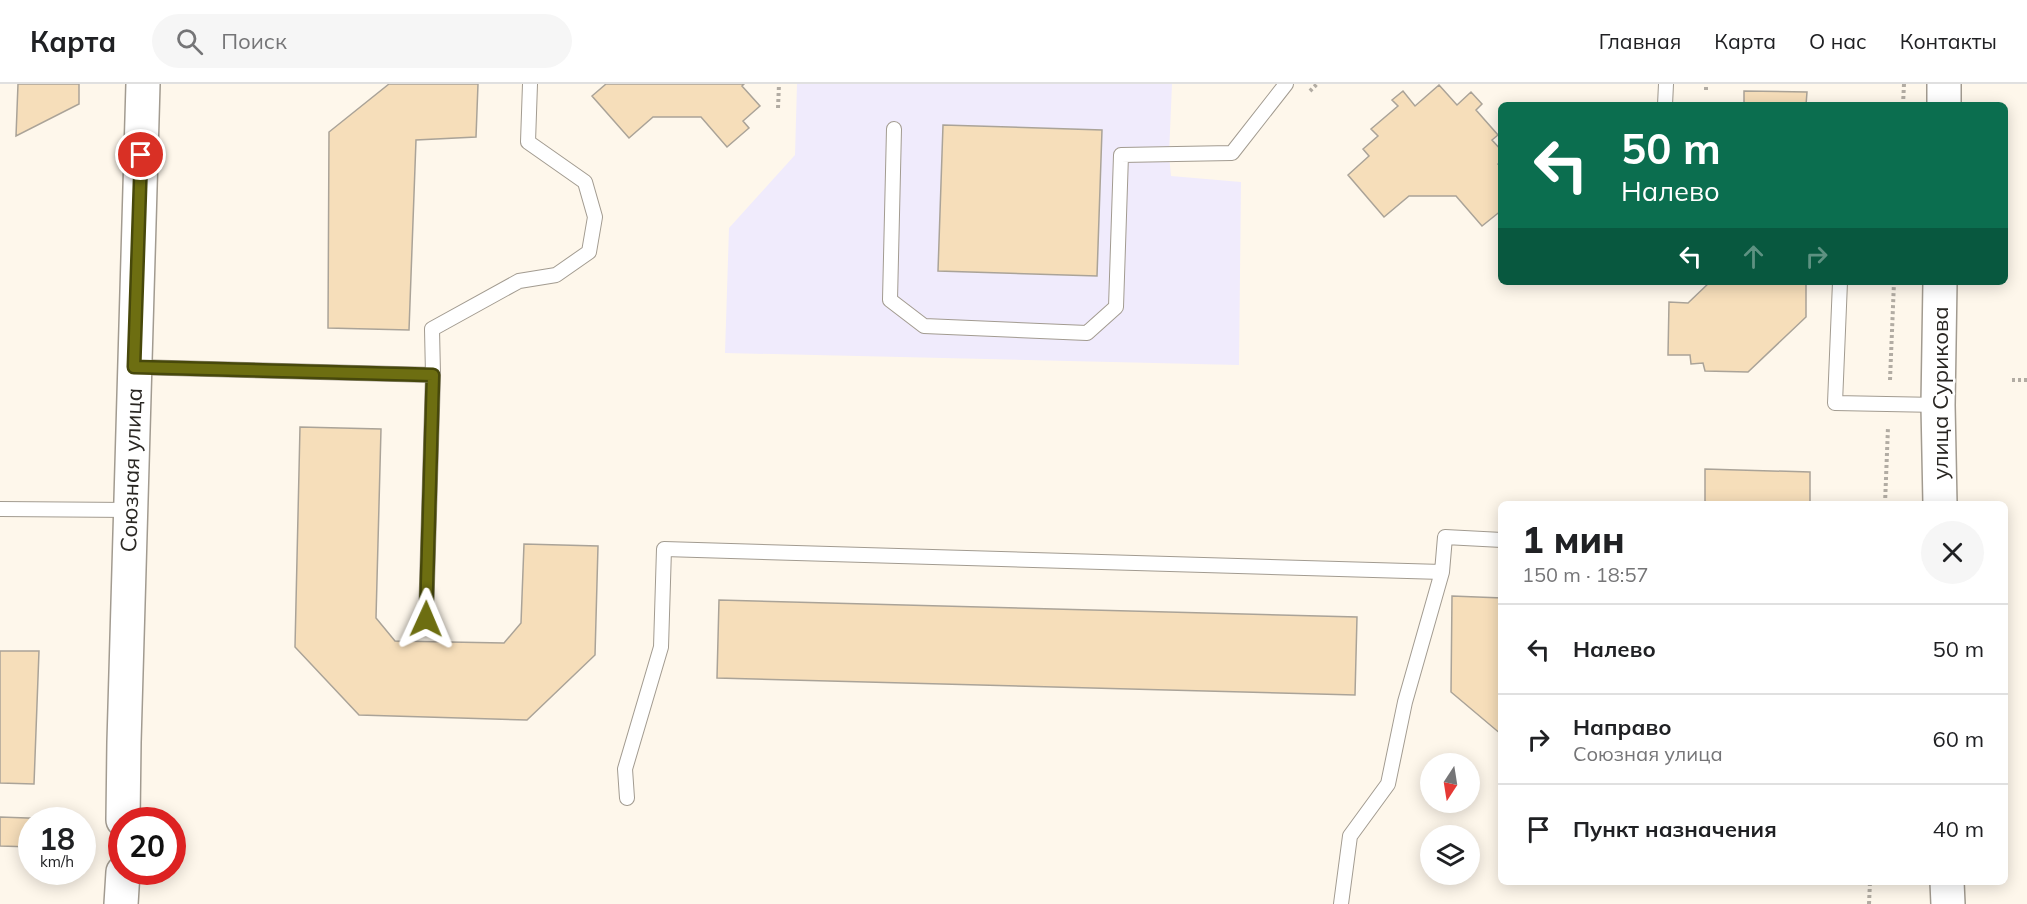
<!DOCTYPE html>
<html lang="ru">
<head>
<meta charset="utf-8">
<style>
	:root { --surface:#fff; --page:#f6f6f6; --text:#202124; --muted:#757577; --line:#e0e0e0 }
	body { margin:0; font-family:Mulish,sans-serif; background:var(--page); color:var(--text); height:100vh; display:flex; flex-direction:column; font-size:22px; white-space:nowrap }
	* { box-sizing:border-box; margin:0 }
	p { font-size:20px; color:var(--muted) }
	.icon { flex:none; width:33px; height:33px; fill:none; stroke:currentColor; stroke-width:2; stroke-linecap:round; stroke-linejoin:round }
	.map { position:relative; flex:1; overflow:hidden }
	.drawer { position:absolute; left:1498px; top:417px; width:510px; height:384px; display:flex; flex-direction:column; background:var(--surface); border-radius:9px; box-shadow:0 3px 15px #0003 }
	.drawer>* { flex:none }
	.guide { position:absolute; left:1498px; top:18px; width:510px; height:183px; border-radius:9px; box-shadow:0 3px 15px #0003; background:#0b6e4f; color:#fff; overflow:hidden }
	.needle { width:39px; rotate:192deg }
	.buttons { position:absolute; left:1420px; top:669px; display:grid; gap:12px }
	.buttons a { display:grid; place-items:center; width:60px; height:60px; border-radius:50%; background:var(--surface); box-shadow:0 3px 15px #0003; font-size:30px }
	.speed { position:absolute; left:18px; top:723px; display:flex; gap:12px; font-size:30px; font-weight:700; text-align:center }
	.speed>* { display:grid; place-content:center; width:78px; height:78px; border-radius:50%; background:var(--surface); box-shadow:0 3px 15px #0003; line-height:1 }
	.speed small { font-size:15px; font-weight:400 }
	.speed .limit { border:9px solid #d22; background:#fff; color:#111 }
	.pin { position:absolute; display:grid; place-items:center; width:51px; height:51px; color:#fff; margin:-26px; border:3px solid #fff; border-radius:50%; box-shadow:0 2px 6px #0007 }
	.me { position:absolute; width:66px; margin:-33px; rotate:1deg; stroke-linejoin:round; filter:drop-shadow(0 0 4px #0008) }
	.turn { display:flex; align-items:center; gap:21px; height:126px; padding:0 24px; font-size:27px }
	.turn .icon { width:78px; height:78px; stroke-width:2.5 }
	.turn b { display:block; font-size:42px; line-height:51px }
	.lanes { display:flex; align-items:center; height:57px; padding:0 24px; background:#0003; justify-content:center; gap:30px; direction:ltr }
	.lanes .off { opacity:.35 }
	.round { display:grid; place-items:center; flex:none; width:63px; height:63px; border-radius:32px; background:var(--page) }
	.headline { display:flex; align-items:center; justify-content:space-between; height:102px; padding:0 24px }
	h1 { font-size:36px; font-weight:800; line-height:45px }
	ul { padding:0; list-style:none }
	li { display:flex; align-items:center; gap:18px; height:90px; padding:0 24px; border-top:2px solid var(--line) }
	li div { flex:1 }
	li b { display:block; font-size:22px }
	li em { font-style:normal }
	header { display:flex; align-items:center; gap:36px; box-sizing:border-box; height:84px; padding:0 30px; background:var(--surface); border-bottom:2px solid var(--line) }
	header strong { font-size:28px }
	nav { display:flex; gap:33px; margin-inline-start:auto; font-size:21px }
	.search { width:420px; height:54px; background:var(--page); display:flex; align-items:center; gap:15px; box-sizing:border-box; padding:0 21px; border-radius:33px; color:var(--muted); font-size:22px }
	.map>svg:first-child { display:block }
	.education { fill:#f0ebfc }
	.building { fill:#f6deba; stroke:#aaa398; stroke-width:1.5 }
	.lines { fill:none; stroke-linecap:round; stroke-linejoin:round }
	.lane-casing { stroke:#a29b90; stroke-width:16 }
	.secondary-casing { stroke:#a29b90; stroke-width:36 }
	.path { stroke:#b2aca3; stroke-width:4; stroke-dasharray:3 3; stroke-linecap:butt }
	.lane { stroke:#fff; stroke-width:14 }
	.secondary { stroke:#fff; stroke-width:33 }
	.route-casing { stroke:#47480b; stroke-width:15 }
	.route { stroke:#6d6e11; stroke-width:10 }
	.labels { text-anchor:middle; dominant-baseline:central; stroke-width:5; stroke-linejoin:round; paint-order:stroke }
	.street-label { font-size:22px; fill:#2a2723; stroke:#fff }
</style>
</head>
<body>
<header>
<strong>Карта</strong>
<div class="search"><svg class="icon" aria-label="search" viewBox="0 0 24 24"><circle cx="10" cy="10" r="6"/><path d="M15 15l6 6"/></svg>Поиск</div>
<nav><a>Главная</a><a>Карта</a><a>О нас</a><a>Контакты</a></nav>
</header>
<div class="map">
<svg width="2027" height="820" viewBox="0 0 2027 820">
	<rect width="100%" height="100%" fill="#fef7eb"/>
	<!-- education -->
	<path class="education" d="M797 0H1172L1169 71 1171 92 1241 98 1239 281 725 269 729 144 795 71Z"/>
	<!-- building -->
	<path class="building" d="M18 0H79V20L16 52Z
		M389 0H478L476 53 416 56 409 246 328 244 329 48Z
		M606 0H744L742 2 760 22 743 37 749 44 727 63 701 33H653L629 54 592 12Z
		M1439 1 1457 21 1471 8 1482 20 1476 26 1498 51 1492 56 1502 67V77L1498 80 1502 84V113L1499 116 1502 119V126L1482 142 1456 112H1409L1384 133 1348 91 1369 72 1363 65 1378 52 1371 45 1398 22 1392 16 1403 7 1415 22Z
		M1744 7 1807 8 1806 21H1744Z
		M943 41 1102 46 1097 192 938 187Z
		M1710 198H1806V233L1748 288 1705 287 1703 279 1691 280 1690 271H1668L1669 218 1688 219Z
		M300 343 381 345 376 534 395 557 504 559 521 539 524 460 598 462 595 571 527 636 359 631 295 563Z
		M1705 385 1810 388V420H1705Z
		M1452 512 1502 514V651L1451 608Z
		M719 516 1357 533 1355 611 717 594Z
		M0 567H39L34 700 0 699Z
		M0 733 82 736H32V763L0 762Z"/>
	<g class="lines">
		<!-- lane casing -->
		<g class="lane-casing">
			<path id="lane" d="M1665 21 1666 0
				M894 45 890 216 924 242 1087 249 1116 223 1121 71 1232 69 1286 0
				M1840 198 1835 319 1938 321
				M134 283 433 291 426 535
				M433 291 432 245 519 197 556 191 589 168 595 133 585 98 528 58 530 0
				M0 425 130 426
				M1442 488 1445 453 1502 456
				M627 714 625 685 661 563 664 465 1442 488 1405 618 1388 700 1350 752 1341 820"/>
		</g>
		<!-- secondary casing -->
		<g class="secondary-casing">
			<path id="secondary" d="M1944 21V0
				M1940 420 1938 321 1940 198
				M123 736 124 658 143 0
				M1947 798 1948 820
				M121 820 123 788"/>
		</g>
		<!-- path -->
		<path class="path" d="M1706 6V0
			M1310 7 1317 0
			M1903 21 1904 0
			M778 24 779 0
			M1890 296 1894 198
			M2012 296H2027
			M1885 420 1888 343
			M1869 820 1870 798"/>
		<!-- lane -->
		<use href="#lane" class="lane"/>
		<!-- secondary -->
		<use href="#secondary" class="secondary"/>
	</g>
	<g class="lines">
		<!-- route casing -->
		<g class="route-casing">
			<path id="route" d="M141 71 134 283 433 291 426 535"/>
		</g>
		<!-- route -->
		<use href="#route" class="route"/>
	</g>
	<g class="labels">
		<!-- street labels -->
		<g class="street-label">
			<text transform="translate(1940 309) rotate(-90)">улица Сурикова</text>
			<text transform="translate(131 386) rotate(-88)">Союзная улица</text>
		</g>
	</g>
</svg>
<div class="buttons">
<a><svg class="needle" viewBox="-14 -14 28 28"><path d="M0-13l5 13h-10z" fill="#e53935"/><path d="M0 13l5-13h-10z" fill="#757577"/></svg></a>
<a><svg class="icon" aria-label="layers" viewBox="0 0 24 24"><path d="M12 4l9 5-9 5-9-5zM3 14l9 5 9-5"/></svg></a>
</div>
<div class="speed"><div>18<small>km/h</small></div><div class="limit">20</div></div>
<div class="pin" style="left:141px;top:71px;background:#d93025"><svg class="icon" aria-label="arrive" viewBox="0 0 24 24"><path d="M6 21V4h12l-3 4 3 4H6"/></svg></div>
<svg class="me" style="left:426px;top:535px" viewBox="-20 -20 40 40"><path d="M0-17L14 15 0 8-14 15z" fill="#6d6e11" stroke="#fff" stroke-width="4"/></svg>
<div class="guide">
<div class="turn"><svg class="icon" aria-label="left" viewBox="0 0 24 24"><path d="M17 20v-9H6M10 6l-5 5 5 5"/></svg><div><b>50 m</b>Налево</div></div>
<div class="lanes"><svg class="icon" aria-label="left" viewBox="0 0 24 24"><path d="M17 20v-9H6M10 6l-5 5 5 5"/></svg><svg class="icon off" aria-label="ahead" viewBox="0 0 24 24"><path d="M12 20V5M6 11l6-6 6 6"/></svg><svg class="icon off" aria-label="right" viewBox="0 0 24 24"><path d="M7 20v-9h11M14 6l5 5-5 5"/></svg></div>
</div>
<section class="drawer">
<div class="headline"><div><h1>1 мин</h1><p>150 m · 18:57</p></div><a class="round"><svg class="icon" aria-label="close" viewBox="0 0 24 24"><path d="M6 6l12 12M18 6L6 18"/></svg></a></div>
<ul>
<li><svg class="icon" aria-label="left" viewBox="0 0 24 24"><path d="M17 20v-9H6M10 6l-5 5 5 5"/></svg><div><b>Налево</b></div><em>50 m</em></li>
<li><svg class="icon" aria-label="right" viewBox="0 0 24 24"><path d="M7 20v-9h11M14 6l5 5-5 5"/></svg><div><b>Направо</b><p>Союзная улица</p></div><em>60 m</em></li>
<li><svg class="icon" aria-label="arrive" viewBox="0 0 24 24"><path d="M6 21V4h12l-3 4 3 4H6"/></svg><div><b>Пункт назначения</b></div><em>40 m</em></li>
</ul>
</section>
</div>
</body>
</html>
